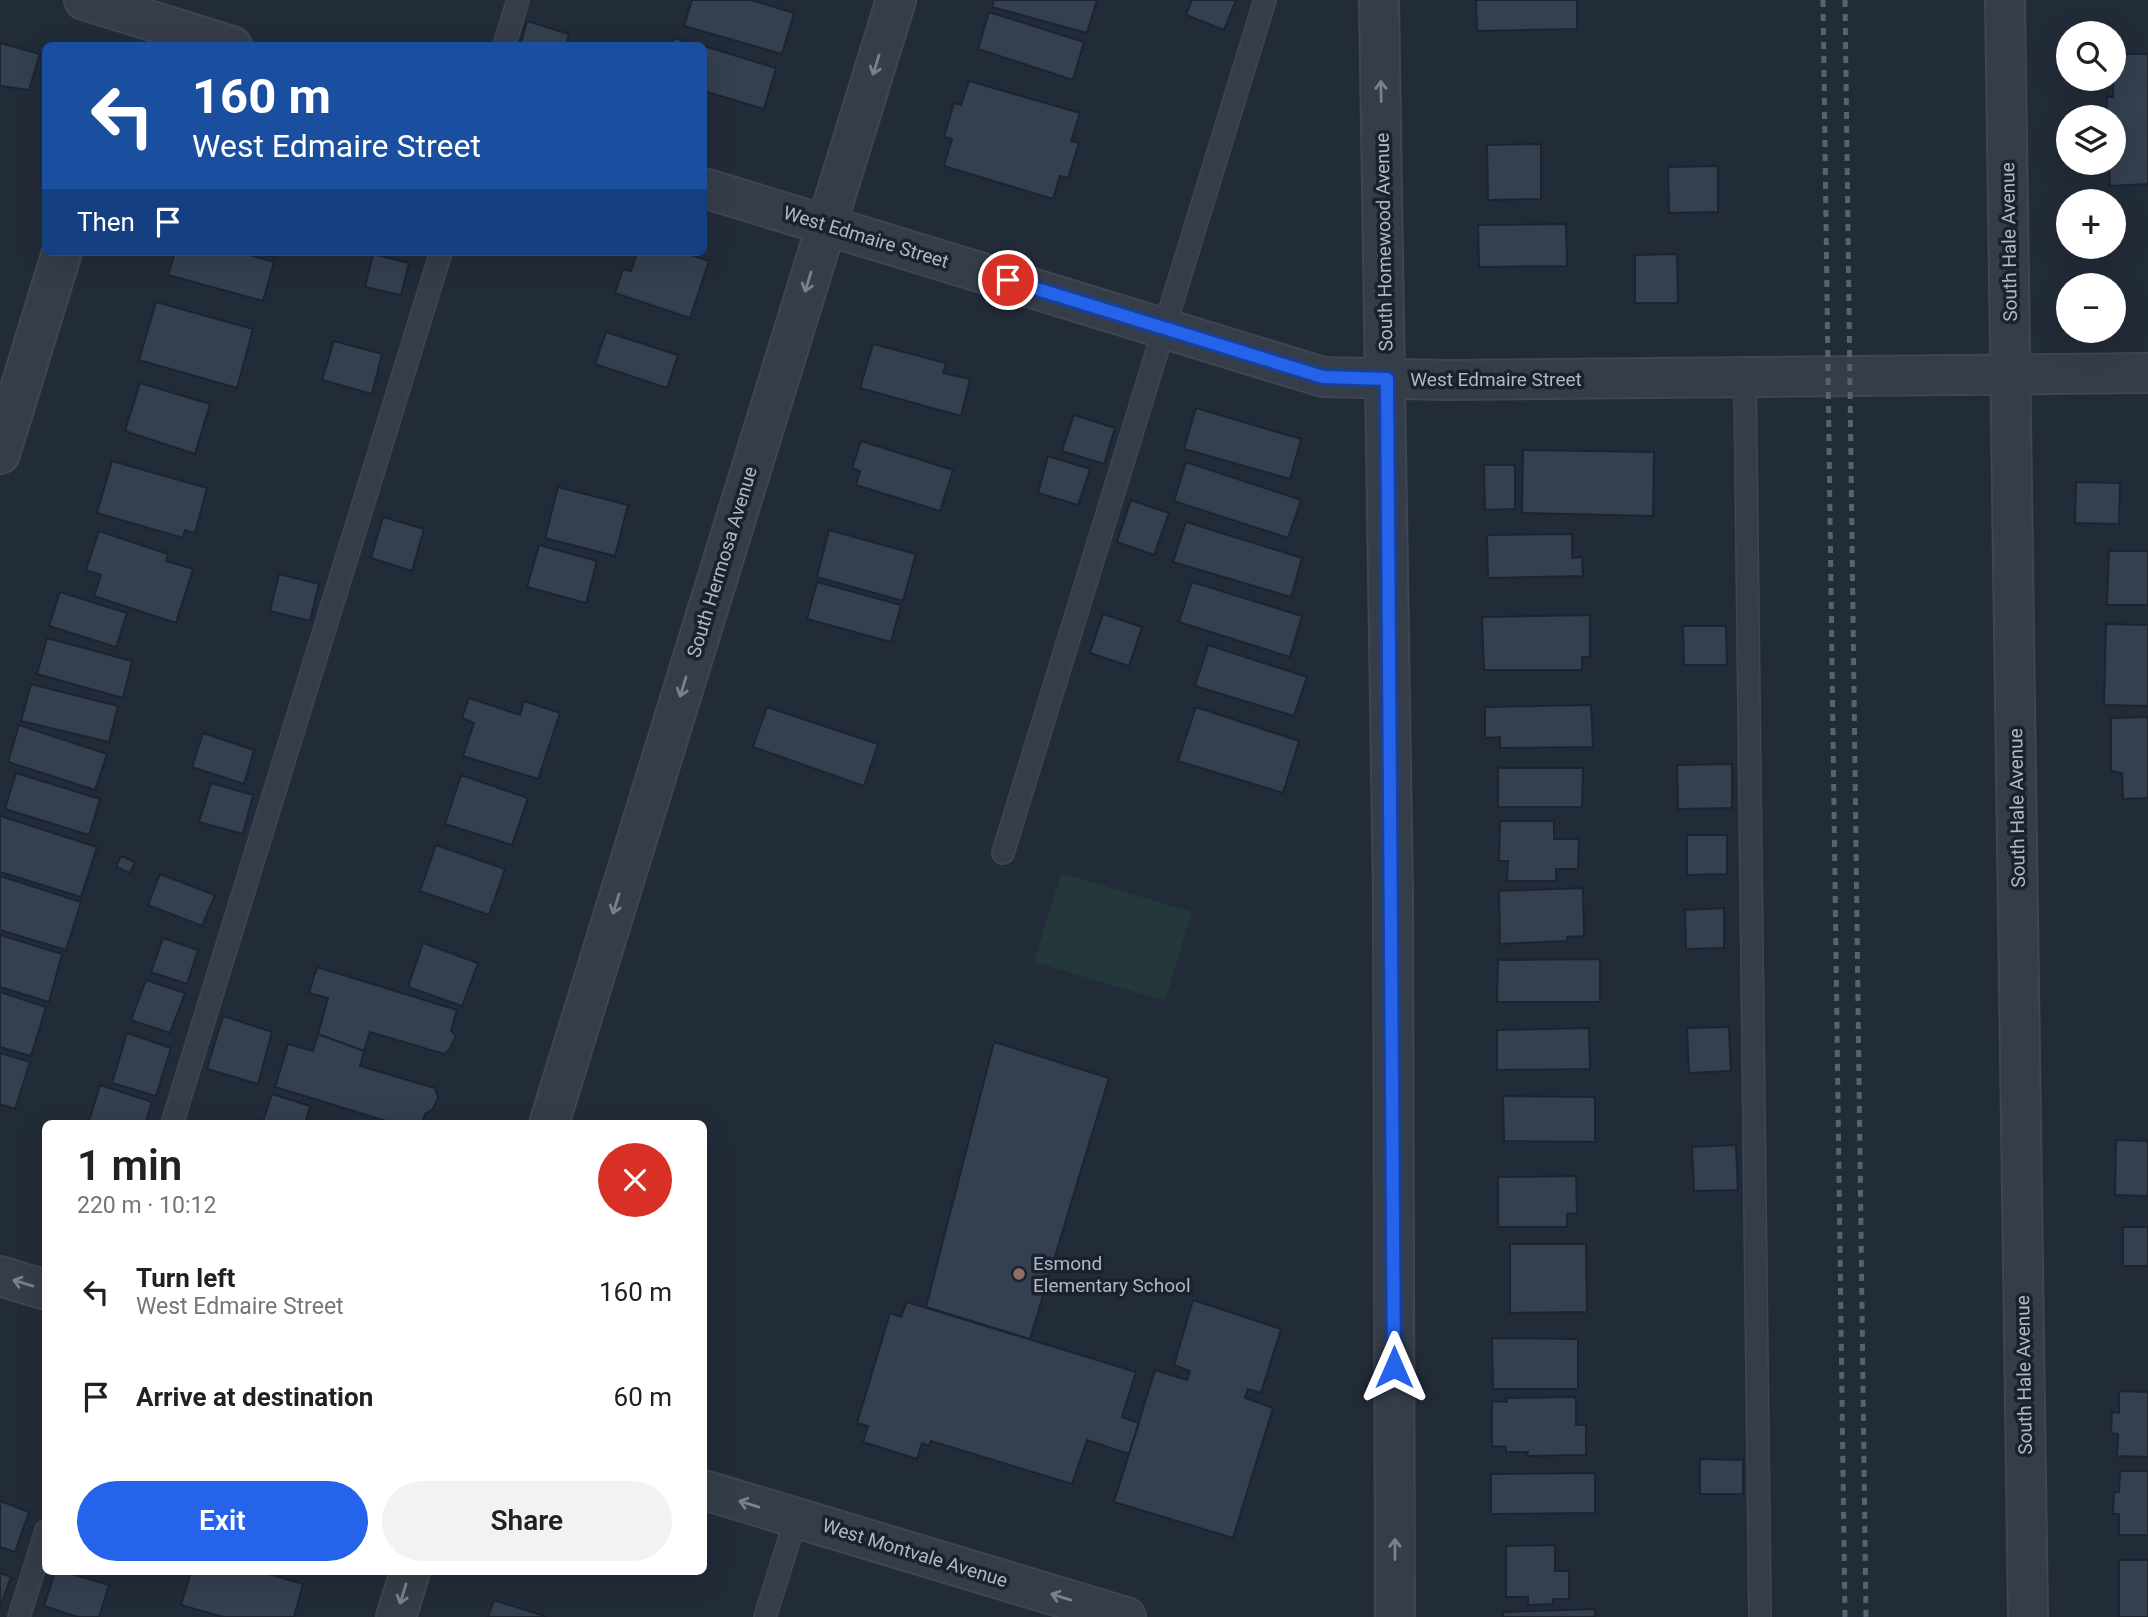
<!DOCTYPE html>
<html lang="en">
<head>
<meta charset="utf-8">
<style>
	:root { --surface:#fff; --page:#f2f2f2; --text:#202124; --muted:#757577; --accent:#2563eb }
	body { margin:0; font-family:Roboto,sans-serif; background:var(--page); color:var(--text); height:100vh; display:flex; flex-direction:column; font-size:26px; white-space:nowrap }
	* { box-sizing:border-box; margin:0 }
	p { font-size:23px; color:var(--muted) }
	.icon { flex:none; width:38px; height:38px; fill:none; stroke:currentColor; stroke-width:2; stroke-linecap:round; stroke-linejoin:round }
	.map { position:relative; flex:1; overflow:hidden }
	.sheet { position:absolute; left:42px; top:1120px; width:665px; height:455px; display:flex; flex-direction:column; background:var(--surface); border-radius:10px; box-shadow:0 7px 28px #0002 }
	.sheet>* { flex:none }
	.top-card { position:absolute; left:42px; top:42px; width:665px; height:214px; border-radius:10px; box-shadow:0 7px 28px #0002; background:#1a4fa0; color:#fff; overflow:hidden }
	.buttons { position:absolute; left:2056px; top:21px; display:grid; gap:14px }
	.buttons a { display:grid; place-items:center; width:70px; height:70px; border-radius:50%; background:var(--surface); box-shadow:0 7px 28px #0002; font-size:35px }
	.pin { position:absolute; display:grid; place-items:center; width:60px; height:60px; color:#fff; margin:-30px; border:4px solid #fff; border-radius:50%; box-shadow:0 2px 7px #0007 }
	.me { position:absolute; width:77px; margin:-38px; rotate:0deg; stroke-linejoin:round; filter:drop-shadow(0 0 5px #0008) }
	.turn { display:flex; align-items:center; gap:24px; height:147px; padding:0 35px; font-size:32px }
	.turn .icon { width:91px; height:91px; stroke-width:2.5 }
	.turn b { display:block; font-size:49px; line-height:60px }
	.then { display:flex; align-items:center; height:66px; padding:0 35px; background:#0003; gap:14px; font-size:26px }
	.round { display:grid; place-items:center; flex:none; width:74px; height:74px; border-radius:37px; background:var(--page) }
	.head { display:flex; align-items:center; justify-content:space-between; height:119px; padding:0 35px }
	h1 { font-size:42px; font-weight:600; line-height:52px }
	.button { display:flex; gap:14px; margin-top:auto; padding:14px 35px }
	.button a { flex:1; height:80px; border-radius:42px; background:var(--accent); color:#fff; font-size:28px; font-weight:600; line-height:80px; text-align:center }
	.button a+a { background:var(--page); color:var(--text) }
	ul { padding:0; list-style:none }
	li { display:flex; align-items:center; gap:21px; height:105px; padding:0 35px }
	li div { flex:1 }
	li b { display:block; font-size:26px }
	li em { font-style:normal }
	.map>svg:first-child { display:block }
	.green { fill:#24373a }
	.building { fill:#343f4f; stroke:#1d2430; stroke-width:2 }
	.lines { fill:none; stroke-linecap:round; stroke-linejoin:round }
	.service-casing { stroke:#3f4652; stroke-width:24 }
	.minor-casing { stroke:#3f4652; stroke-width:42 }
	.service { stroke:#353d49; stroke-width:21 }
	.minor { stroke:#353d49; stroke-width:38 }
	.rail { stroke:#576170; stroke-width:5; stroke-dasharray:7 7; stroke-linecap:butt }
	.oneway { stroke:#79818d }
	.route-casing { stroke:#184099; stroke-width:18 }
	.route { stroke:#2563eb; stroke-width:12 }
	.education-dot { fill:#8d6e63; stroke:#1b222d; stroke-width:2.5 }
	.labels { text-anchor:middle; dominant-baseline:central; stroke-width:7; stroke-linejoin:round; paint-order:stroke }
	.street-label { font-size:19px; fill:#b0b8c5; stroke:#1b222d }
	.poi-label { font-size:19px; fill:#b0b8c5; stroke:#1b222d; text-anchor:start }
</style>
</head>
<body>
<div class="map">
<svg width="2148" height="1617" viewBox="0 0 2148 1617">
	<rect width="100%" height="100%" fill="#222b38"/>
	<!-- green -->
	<path class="green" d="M1061 873 1192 912 1165 1001 1034 962Z"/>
	<!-- building -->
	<path class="building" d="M692 0H751L794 13 782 54 684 26Z
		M994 0H1097L1087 33 992 7Z
		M1192 0H1236L1224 30 1186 15Z
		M1476 0H1577V29L1477 31Z
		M989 12 1084 42 1073 80 978 49Z
		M527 21 569 34 566 46H520Z
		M674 38 700 46H671Z
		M0 43 40 54 29 90 0 86Z
		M704 46 776 68 764 109 704 91Z
		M2114 54H2148V184L2110 186 2109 163H2114V117H2107V97H2113Z
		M969 81 1080 113 1071 141 1079 143 1068 178 1060 176 1053 199 944 166 952 139 944 137 954 103 961 105Z
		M1541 144V199L1488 200 1487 145Z
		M1718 166V212L1669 213 1668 167Z
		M1566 224 1567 266 1479 267 1478 225Z
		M175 252H239L274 262 263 301 168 275Z
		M255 252H276L275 258Z
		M637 252H682L709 261 690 318 615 293 623 269 631 271Z
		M373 254 409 263 401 295 365 287Z
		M1677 254 1678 303H1635V255Z
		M156 302 253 329 237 388 139 360Z
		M606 332 678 355 667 388 595 364Z
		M334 341 382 354 372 394 322 380Z
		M873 344 946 363 943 373 970 379 961 416 860 388Z
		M140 383 210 404 195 454 125 431Z
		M1196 408 1301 439 1290 479 1184 449Z
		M1074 415 1115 428 1104 464 1062 451Z
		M861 441 953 470 940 511 856 485 860 471 852 468Z
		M1523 450 1654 452 1653 516 1522 513Z
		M1048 456 1090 469 1078 505 1038 493Z
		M112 461 207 488 195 533 185 530 183 538 97 513Z
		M1186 462 1301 500 1288 538 1174 501Z
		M1484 465H1515V509L1485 510Z
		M2076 482 2120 483 2119 524 2075 523Z
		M558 487 628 505 615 556 545 538Z
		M1131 500 1169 513 1154 555 1117 542Z
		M383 517 424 529 412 571 371 558Z
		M1186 522 1302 558 1291 597 1173 562Z
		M829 530 916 554 903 601 817 577Z
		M99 531 168 554 166 561 193 569 176 623 94 596 101 575 86 570Z
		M1572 534V558L1582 557 1583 576 1488 578 1487 535Z
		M539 545 597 561 586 603 527 587Z
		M2109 551H2148V605H2107Z
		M279 574 319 584 310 621 270 611Z
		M817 582 901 605 891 642 807 619Z
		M1192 582 1302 616 1290 657 1179 622Z
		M60 592 127 613 116 647 49 626Z
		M1103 614 1142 627 1129 666 1090 653Z
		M1590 615V657H1582V670H1484L1482 617Z
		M2106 624 2148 625V706L2104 705Z
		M1683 626H1726L1727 665H1684Z
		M47 638 132 661 123 698 37 674Z
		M1208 645 1307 677 1294 716 1195 686Z
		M31 684 118 706 109 742 21 721Z
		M469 698 520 715 524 701 560 713 538 779 463 756 474 723 462 718Z
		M1591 705 1593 747 1500 748V737L1485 738V707Z
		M767 707 878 744 864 786 753 747Z
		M1196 707 1299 741 1283 793 1178 761Z
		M2148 717V798L2123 799 2122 773 2111 771V718Z
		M19 725 107 754 95 790 8 762Z
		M203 733 254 750 244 784 192 767Z
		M1732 764V808L1678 809 1677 765Z
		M1498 768H1583L1582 807H1498Z
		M16 773 100 799 89 835 5 809Z
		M461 775 528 798 512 845 445 824Z
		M211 783 253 795 243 834 199 822Z
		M0 816 97 847 81 897 0 872Z
		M1500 821H1554V839H1579L1578 869H1556V881H1507L1508 861H1499Z
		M1687 835H1727V874L1687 875Z
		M436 845 505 869 489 915 420 891Z
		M121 856 135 862 130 873 116 867Z
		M160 874 215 895 202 926 148 905Z
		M0 876 81 902 66 950 0 930Z
		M1583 888 1584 936 1567 937V941L1500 944 1499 891Z
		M1724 908V948L1686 949 1685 910Z
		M0 935 62 954 49 1002 0 987Z
		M163 938 198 950 187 984 151 972Z
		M423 943 478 963 462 1006 408 987Z
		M1600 959V1002H1497L1498 960Z
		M317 967 457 1010 451 1031 456 1036 450 1049 444 1054 370 1032 364 1051 318 1034 328 998 309 993Z
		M146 980 185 993 170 1033 131 1020Z
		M0 992 46 1007 31 1056 0 1047Z
		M223 1016 272 1032 258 1084 207 1069Z
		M1729 1027 1731 1071 1689 1073 1687 1028Z
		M1589 1028 1590 1069 1497 1070V1030Z
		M127 1033 171 1048 156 1096 112 1083Z
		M318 1034 364 1051 360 1066 435 1088 438 1098 433 1109 425 1114 422 1124H396L275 1087 288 1044 313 1051Z
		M994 1042 1109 1078 1030 1339 926 1307Z
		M0 1053 30 1062 15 1109 0 1104Z
		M100 1085 152 1102 145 1124H88Z
		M272 1094 310 1106 305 1124H262Z
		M1503 1096 1595 1097V1142L1504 1141Z
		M2116 1140 2148 1141V1196L2115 1195Z
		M1736 1145 1738 1190 1694 1191 1692 1147Z
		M1576 1176 1577 1213 1567 1214V1227H1498V1177Z
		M2123 1227H2148V1266H2123Z
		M1510 1244H1586L1587 1312 1510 1313Z
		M1193 1300 1281 1329 1261 1393 1248 1389 1245 1398 1273 1408 1233 1538 1114 1502 1155 1370 1187 1380 1190 1371 1174 1365Z
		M907 1302 1136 1372 1122 1417 1139 1423 1129 1454 1087 1440 1072 1484 931 1441 929 1446 922 1443 917 1459 863 1442 868 1426 857 1423 890 1313 901 1317Z
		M1492 1338 1578 1339V1389H1493Z
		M2119 1391 2148 1392V1457L2117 1456 2118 1434 2111 1433 2112 1412 2119 1413Z
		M1576 1397V1425H1586V1455L1527 1456 1528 1452H1506V1447L1492 1446V1401L1507 1402 1506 1398Z
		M1700 1459 1743 1460V1494H1700Z
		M2120 1471H2148V1535H2119V1514H2113L2114 1492H2119Z
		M1595 1473V1513L1491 1514V1474Z
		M0 1501 29 1512 15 1552 0 1547Z
		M1555 1545V1571H1569V1599H1553V1604L1528 1605V1597H1506V1546Z
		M2119 1560H2148V1617H2119Z
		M55 1572H65L109 1585 99 1617H78L44 1606Z
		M191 1572H262L303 1584 294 1617H223L181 1605Z
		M0 1573 11 1577 0 1607Z
		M494 1600 547 1617H488Z
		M1595 1609V1617H1503V1612Z"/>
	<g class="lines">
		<!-- service casing -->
		<g class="service-casing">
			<path id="service" d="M504 46 518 0
				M1745 377 1760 1617
				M1003 853 1265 0
				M172 1124 441 252
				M19 1617 46 1531
				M765 1617 796 1518"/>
		</g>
		<!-- minor casing -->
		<g class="minor-casing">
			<path id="minor" d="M84 0 232 46
				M1379 0 1393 895 1395 1617
				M2005 0 2028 1617
				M704 188 1323 377 1446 380 2148 373
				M0 454 62 252
				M549 1124 896 0
				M0 1276 46 1290
				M704 1490 1126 1617
				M396 1617 410 1572"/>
		</g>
		<!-- service -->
		<use href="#service" class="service"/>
		<!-- minor -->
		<use href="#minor" class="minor"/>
		<!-- rail -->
		<path class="rail" d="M1823 0 1845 1617
			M1845 0 1866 1617"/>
	</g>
	<!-- one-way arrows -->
	<defs><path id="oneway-shaft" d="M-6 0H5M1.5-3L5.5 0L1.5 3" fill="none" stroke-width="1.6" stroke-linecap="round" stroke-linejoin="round" transform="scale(1.75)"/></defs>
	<g class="oneway">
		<use href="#oneway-shaft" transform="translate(876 65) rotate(107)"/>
		<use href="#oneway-shaft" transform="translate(1381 91) rotate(-91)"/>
		<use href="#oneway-shaft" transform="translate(808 282) rotate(107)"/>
		<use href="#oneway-shaft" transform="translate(683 687) rotate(107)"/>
		<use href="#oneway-shaft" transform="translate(616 904) rotate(107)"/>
		<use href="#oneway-shaft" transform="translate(23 1283) rotate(-163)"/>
		<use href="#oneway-shaft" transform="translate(749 1504) rotate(-163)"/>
		<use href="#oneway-shaft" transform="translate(1395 1549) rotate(-90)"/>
		<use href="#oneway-shaft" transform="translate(403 1594) rotate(107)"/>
		<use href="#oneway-shaft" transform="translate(1061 1597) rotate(-163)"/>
	</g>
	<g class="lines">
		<!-- route casing -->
		<g class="route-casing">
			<path id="route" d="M1008 280 1323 377 1387 379 1394 1367"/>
		</g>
		<!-- route -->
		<use href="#route" class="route"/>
	</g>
	<!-- markers -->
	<circle class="education-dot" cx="1019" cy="1274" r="7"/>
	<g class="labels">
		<!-- street labels -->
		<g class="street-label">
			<text transform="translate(866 237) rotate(17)">West Edmaire Street</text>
			<text transform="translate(1384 242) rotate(-91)">South Homewood Avenue</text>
			<text transform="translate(2009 242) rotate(-91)">South Hale Avenue</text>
			<text x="1496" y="379">West Edmaire Street</text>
			<text transform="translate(722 562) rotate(-73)">South Hermosa Avenue</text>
			<text transform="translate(2017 808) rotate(-91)">South Hale Avenue</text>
			<text transform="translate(2024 1375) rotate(-91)">South Hale Avenue</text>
			<text transform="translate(915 1553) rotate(17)">West Montvale Avenue</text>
		</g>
		<!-- poi labels -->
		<g class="poi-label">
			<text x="1033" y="1263">Esmond<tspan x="1033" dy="22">Elementary School</tspan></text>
		</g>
	</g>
</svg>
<div class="buttons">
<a><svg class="icon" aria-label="search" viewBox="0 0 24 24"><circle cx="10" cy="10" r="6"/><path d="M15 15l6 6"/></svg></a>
<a><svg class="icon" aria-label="layers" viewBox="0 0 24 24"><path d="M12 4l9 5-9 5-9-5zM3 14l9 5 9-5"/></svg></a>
<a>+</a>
<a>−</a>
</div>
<div class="pin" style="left:1008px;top:280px;background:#d93025"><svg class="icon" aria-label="arrive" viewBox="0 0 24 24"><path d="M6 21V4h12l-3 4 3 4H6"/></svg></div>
<svg class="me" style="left:1394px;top:1367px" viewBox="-20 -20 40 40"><path d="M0-17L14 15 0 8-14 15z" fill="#2563eb" stroke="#fff" stroke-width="4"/></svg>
<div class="top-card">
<div class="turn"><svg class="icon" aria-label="left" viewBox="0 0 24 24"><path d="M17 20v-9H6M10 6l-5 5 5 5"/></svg><div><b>160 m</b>West Edmaire Street</div></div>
<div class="then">Then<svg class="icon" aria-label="arrive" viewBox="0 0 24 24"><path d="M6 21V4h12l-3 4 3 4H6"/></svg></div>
</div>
<section class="sheet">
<div class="head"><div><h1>1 min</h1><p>220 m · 10:12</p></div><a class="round" style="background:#d93025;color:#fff"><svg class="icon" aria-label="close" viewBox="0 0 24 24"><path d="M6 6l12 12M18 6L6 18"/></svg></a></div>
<ul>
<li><svg class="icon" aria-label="left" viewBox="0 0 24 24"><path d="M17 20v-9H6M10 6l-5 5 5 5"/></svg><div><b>Turn left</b><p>West Edmaire Street</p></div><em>160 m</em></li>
<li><svg class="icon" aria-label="arrive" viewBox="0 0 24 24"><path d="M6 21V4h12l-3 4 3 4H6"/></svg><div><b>Arrive at destination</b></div><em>60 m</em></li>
</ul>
<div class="button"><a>Exit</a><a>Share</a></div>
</section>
</div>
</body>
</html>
